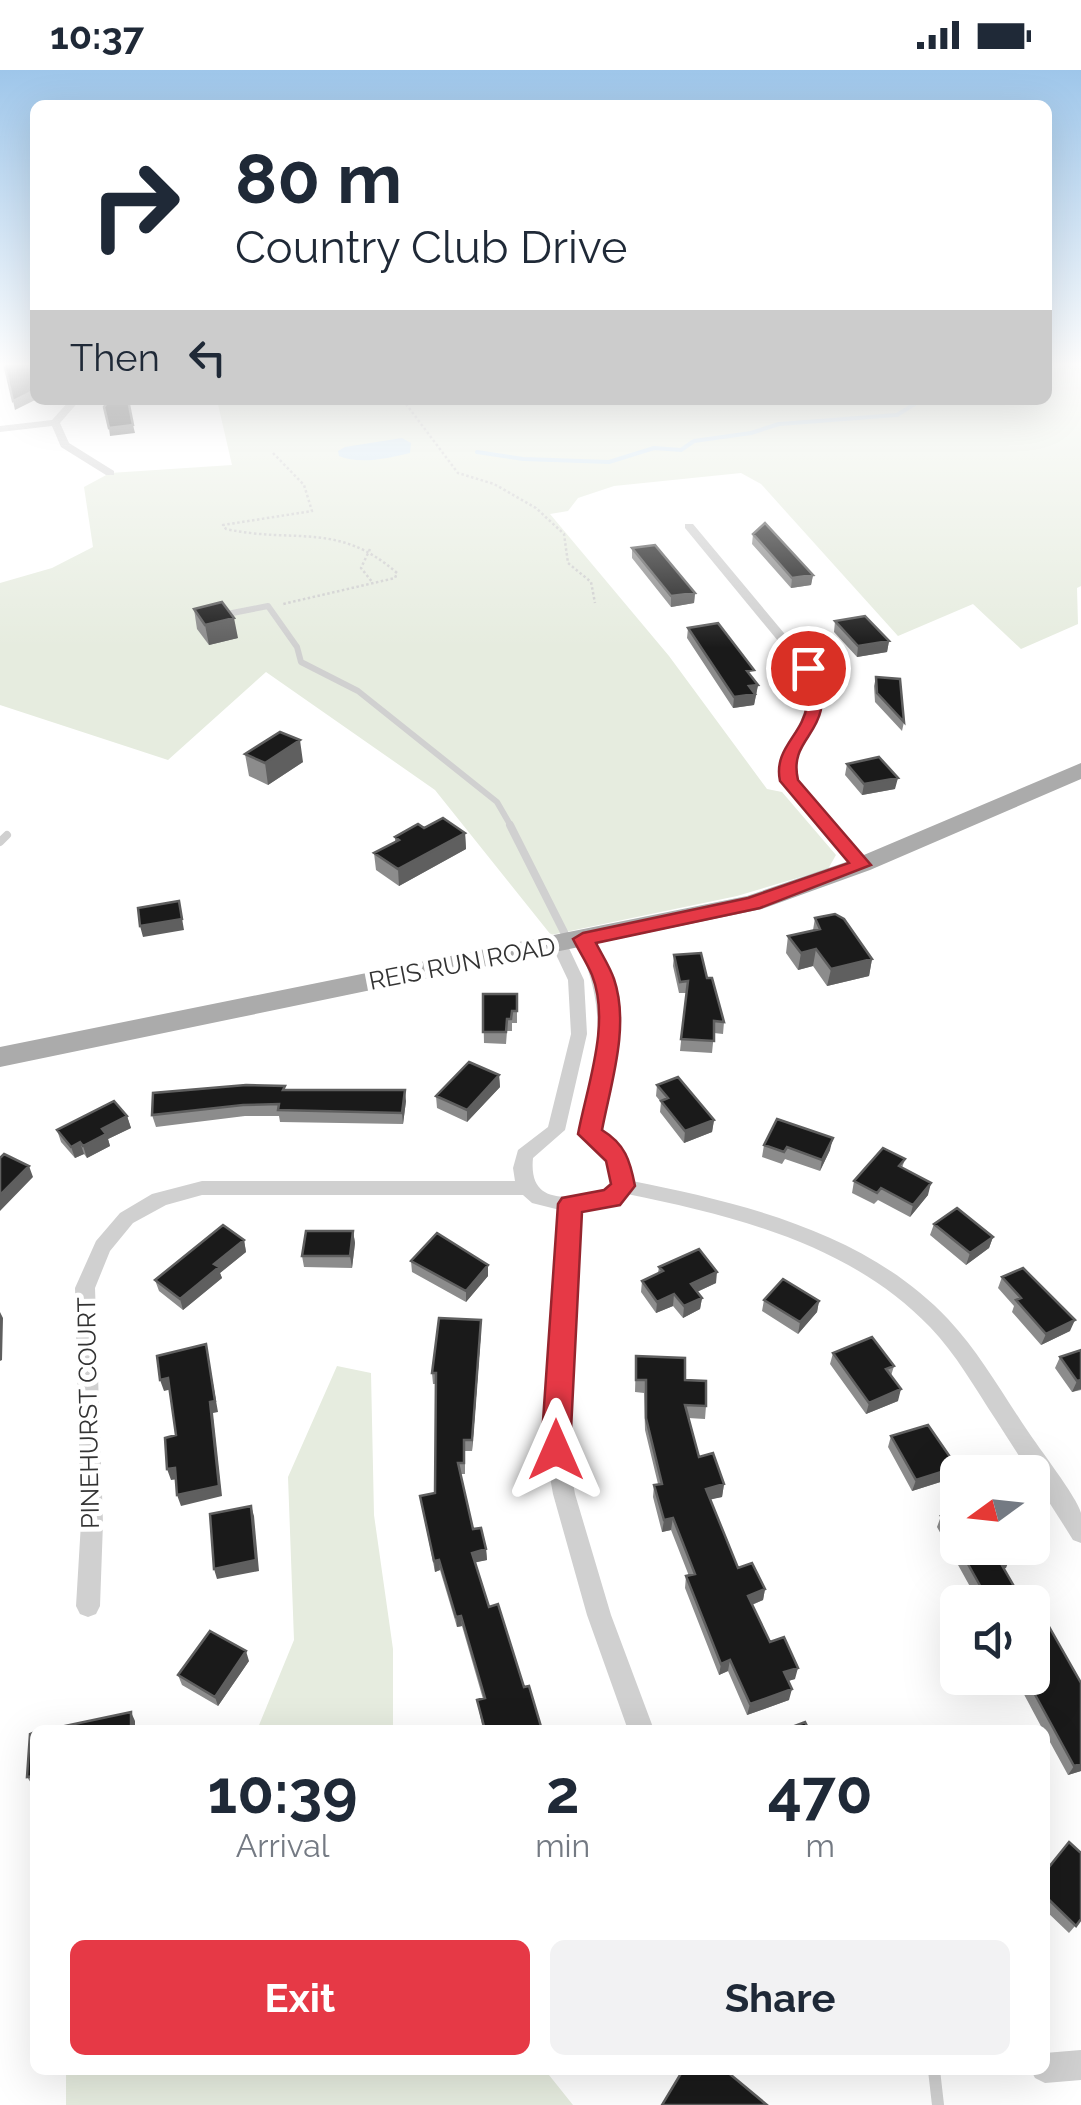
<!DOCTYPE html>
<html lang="en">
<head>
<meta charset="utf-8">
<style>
	:root { --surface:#fff; --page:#f2f2f3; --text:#1f2937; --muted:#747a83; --accent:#e63946 }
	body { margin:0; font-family:Raleway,sans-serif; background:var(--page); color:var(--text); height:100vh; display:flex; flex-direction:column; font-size:38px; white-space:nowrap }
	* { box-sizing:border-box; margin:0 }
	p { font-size:32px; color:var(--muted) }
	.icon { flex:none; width:55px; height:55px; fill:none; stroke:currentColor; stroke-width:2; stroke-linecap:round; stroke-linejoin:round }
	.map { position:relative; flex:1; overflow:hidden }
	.details { position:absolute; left:30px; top:1655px; width:1020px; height:350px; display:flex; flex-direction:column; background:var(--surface); border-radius:15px; box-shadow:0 10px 40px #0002 }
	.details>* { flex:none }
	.guide { position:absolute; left:30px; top:30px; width:1022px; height:305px; border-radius:15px; box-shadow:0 10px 40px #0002; background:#fff; color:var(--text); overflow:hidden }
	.needle { width:65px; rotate:255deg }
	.controls { position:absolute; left:940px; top:1385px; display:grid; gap:20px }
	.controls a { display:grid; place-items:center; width:110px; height:110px; border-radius:15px; background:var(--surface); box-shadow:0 10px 40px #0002; font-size:50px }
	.pin { position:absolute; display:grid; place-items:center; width:85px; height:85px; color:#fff; margin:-42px; border:5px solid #fff; border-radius:50%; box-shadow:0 2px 10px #0007 }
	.me { position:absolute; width:110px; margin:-55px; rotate:0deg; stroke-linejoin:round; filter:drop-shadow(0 0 8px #0008) }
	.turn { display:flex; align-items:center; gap:35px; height:210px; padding:0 40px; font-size:45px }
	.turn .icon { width:130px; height:130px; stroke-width:2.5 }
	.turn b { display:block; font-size:70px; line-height:85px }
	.then { display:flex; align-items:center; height:95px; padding:0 40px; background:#0003; gap:20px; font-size:38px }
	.eta { display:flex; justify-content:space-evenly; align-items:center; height:170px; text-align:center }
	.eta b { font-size:60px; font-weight:700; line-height:70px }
	.primary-button { display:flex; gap:20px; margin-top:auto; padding:20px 40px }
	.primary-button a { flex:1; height:115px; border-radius:15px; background:var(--accent); color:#fff; font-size:40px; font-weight:700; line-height:115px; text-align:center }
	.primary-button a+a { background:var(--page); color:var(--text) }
	.status { display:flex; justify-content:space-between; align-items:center; height:70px; padding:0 50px; background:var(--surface); direction:ltr }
	.status svg { height:28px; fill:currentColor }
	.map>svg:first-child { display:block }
	.green { fill:#e6ecdf }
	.water { fill:#cfe2ee }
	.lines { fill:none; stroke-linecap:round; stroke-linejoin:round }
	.stream { stroke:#cfe2ee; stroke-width:4 }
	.path { stroke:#cdcdcd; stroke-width:2.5; stroke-dasharray:2.5 2.5; stroke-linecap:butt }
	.lane-far2 { stroke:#d0d0d0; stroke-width:6 }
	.lane-far1 { stroke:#d0d0d0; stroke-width:8 }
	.lane { stroke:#d0d0d0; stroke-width:12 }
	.street { fill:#d0d0d0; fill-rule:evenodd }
	.primary { fill:#ababab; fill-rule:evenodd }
	.wall { fill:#8c8c8c }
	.shaded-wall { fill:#5f5f5f }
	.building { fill:#1a1a1a; stroke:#5f5f5f; stroke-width:2.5 }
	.route { fill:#e63946; stroke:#96252e; stroke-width:2.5 }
	.labels { text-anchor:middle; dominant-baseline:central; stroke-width:10; stroke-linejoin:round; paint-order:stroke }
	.street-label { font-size:25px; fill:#333; stroke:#fff }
</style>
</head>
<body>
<div class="status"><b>10:37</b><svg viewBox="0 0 49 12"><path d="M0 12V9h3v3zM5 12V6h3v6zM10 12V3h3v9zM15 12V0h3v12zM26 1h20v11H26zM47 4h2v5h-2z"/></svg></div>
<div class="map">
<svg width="1081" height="2035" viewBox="0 0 1081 2035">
	<rect width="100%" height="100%" fill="#fff"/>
	<!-- green -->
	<path class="green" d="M1048 293H1081V516L1077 518 1078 554 1021 579 973 534 898 566 761 414 741 403 614 416 578 428 568 441 550 444 669 586 767 719 782 722 836 785 828 799 737 826 551 865 435 720 266 602 168 690 0 635V513L52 498 93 477 84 417 110 403 232 395 217 330H1048Z
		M337 1296 371 1303 374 1445 393 1579V1660H257L294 1570 288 1407Z
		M66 2000H545L573 2035H66Z"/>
	<!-- water -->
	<path class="water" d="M402 368 411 373 410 383C389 388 359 395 339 386L338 381 345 377Z"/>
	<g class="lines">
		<!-- stream -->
		<path class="stream" d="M477 382 523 389 609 392 654 378 681 380 694 371 751 363 779 354 897 345 921 330"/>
		<!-- path -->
		<path class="path" d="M403 330 458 403 494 414 536 438 564 464 568 493 591 512 595 533
			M273 383 304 415 312 441 223 455 226 459C295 474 338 451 397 503L395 508 283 534
			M370 479 361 498 373 513"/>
		<!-- lane-far2 -->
		<path class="lane-far2" d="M222 545 268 536 297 577 301 592 358 621 497 732 512 758"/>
		<!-- lane-far1 -->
		<path class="lane-far1" d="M510 755 569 872
			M0 772 7 765"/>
		<!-- lane -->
		<path class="lane" d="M934 2000 938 2035"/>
		<!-- street -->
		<path class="street" d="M70 330H80L60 353 69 373 114 401V405H106L61 377 52 356 0 362V356L52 350Z
			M685 454H693L814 599C832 658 791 660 796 710L866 792V798H856L782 711C778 660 819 658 802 600L685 458Z
			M583 864 589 865C627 933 614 989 600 1061L620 1080 632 1111C743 1133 867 1163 948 1249 979 1282 1002 1323 1027 1360 1038 1377 1077 1427 1081 1443 1081 1452 1081 1465 1081 1473L1073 1470C1047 1428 1022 1391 996 1350 975 1318 956 1284 930 1257 850 1174 735 1146 627 1124L618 1134 579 1140 567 1379 575 1424 611 1545 654 1660H628L587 1545 553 1424 545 1379 560 1140 532 1133 523 1125H202L166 1135 133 1153 110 1181 95 1218 103 1453 100 1536 96 1544 88 1547 80 1544 76 1536 81 1453 75 1218 96 1171 120 1143 152 1124 202 1111H515L513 1098 518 1080 548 1057 571 964 568 910 551 874 559 869 567 874 584 910 587 964 565 1060 533 1088C528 1138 572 1127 606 1122L614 1114 607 1090 581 1063C597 988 611 941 575 869Z
			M1081 1980V2010L1045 2013 1035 2008 1031 2000H1045V1983Z"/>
		<!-- primary -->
		<path class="primary" d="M1081 693V709L870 800 762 839 0 997V977L747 826 852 790Z"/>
	</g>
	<!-- wall -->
	<path class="wall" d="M753 464 813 505 811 515 791 518 752 474Z
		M632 478 695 523 694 533 671 537 632 488Z
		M194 539 238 568 209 575 197 559Z
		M835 551 889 571 887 582 857 587 834 562Z
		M688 558 753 609 758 615 754 635 733 638 687 568Z
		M876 607 904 652 902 661 875 632 874 616Z
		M245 684 303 692 268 715 249 706Z
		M847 694 895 719 862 725 845 705Z
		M424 758 465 763 466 779 399 816 376 800 374 783 395 772V767Z
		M815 848 872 889 869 906 827 916 813 896 798 900 786 883 788 866 813 860Z
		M674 885 707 908 724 952 723 964 714 963 712 983 680 981 686 923H679L673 896Z
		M483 924H517V953H512V961H507L506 974 484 973Z
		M499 1005 500 1017 467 1052 437 1038 436 1026Z
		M657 1015 714 1050 712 1062 684 1073 660 1042 661 1032 656 1026Z
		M285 1020 406 1031 403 1054 280 1052 279 1046H245L156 1057 152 1045Z
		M127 1046 131 1058 108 1069 110 1076 87 1088 84 1084 75 1088 61 1072 57 1060Z
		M764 1075 830 1080 820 1101 785 1089 782 1094 762 1087Z
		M905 1089 902 1098 928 1125 910 1147 878 1130 874 1134 852 1123 854 1111Z
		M934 1154 993 1167 989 1178 966 1195 930 1165Z
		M353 1161 355 1173 352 1198 304 1197 302 1186Z
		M244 1170 246 1182 220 1203 222 1208 183 1240 159 1221 155 1210Z
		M411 1191 488 1206 466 1232 412 1202Z
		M659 1197 716 1213 697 1222 702 1228 700 1239 683 1248 673 1236 656 1243 641 1222 642 1211 658 1203Z
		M1002 1207 1070 1261 1041 1275 1012 1242 1014 1236 998 1218Z
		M764 1230 819 1231 817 1242 798 1264 762 1241Z
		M481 1261 472 1381H465V1404H460L473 1459 486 1479 487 1490 475 1492 489 1537 542 1660H483L477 1630 483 1629 462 1556 457 1557 440 1500 435 1502 422 1436 420 1426 435 1423 436 1314H433L432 1303Z
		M1081 1280V1320L1072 1322 1055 1298 1060 1287Z
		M833 1283 894 1296 891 1306 898 1331 866 1344 830 1294Z
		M636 1286 685 1310 706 1336 705 1349 688 1348 699 1387 724 1414 722 1427 710 1429 738 1498 765 1519 763 1530 752 1535 770 1572 795 1609 788 1611 789 1630 747 1645 728 1601 719 1605 685 1518 686 1506H689L671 1460 662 1462 653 1427 654 1415 658 1414 645 1360 644 1323 635 1322Z
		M891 1366 953 1408 912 1421 888 1377Z
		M958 1441V1478H1004L1010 1488 1004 1499 1023 1532 978 1531 937 1457 941 1446Z
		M249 1591 218 1636 182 1615 178 1605Z
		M1008 1608H1032L1081 1701 1068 1705 1045 1663V1660H1043L1019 1615 1013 1617Z
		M35 1662V1716H33L27 1707Z
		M1045 1802 1081 1849 1069 1863 1045 1840Z"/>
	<!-- shaded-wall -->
	<path class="shaded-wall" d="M35 320V330L15 340 13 331Z
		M133 355 135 363 110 366 109 358Z
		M813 505 811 515 791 518 792 508Z
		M695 523 694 533 671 537V526Z
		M234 548 238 568 209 575 205 555Z
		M889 571 887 582 857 587 858 576Z
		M758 615 754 635 733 638 734 627 749 616Z
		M300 670 303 692 268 715 265 693Z
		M898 708 895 719 862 725 864 714Z
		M465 763 466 779 399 816 398 799Z
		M179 831 184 860 143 867 140 856Z
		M816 879 813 896 798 900 801 883Z
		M872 889 869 906 827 916 831 899Z
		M499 1005 500 1017 467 1052V1040Z
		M405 1020 406 1031 403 1054 402 1043Z
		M127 1046 131 1058 108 1069 110 1076 87 1088 83 1076 102 1059Z
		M714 1050 712 1062 684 1073 685 1061Z
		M833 1068 830 1080 820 1101 822 1090Z
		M80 1072 84 1084 75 1088 71 1077Z
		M29 1096 33 1107 0 1141V1125Z
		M931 1113 928 1125 910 1147 913 1135Z
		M353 1161 355 1173 352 1198 350 1186Z
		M993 1167 989 1178 966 1195 970 1183Z
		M244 1170 246 1182 220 1203 222 1208 183 1240 180 1229 214 1194Z
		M488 1195V1206L466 1232V1221Z
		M717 1202 716 1213 690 1225 691 1214Z
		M674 1224 673 1236 656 1243 657 1232Z
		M702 1228 700 1239 683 1248 684 1236Z
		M819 1231 817 1242 798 1264 800 1252Z
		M0 1242 3 1248 2 1290 0 1291Z
		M481 1250V1261L472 1381V1370Z
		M1075 1250 1070 1261 1041 1275 1046 1264Z
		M206 1274 218 1342 213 1343 222 1426 181 1436 177 1425 210 1332Z
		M168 1308 172 1319 164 1321 160 1310Z
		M1081 1310V1319L1072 1322 1077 1311Z
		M901 1319 898 1331 866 1344 869 1333Z
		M957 1397 953 1408 912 1421 916 1410Z
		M175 1398 178 1409 171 1410 167 1399Z
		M724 1414 722 1427 704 1431 706 1419Z
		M251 1436 254 1446 259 1501 217 1509 214 1499Z
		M673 1448 671 1460 662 1462 664 1450Z
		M486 1479 487 1490 473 1493 472 1483Z
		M1010 1488 1006 1498 995 1502 1000 1492Z
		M439 1490 440 1500 435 1502 434 1491Z
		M765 1519 763 1530 746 1537 748 1526Z
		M461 1546 462 1556 457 1557 456 1547Z
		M246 1581 249 1591 218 1636 215 1627Z
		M730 1590 728 1601 719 1605 721 1594Z
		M798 1598 795 1609 781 1613 784 1602Z
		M1018 1608H1023L1019 1615 1013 1617Z
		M792 1619 789 1630 747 1645 750 1634Z
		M131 1642 135 1651V1660H131Z
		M1081 1694V1701L1068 1705 1074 1696Z"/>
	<!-- building -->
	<path class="building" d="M4 293H35V320L13 331Z
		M109 330H128L133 355 109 358 104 337Z
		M765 453 813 505 792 508 753 464Z
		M655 475 695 523 671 526 632 478Z
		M222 532 234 548 205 555 194 539Z
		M865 546 889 571 858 576 835 551Z
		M718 553 754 600 747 601 758 615 749 616 755 624 734 627 688 558Z
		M876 607 900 609 904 652 877 623Z
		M280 662 300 670 265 693 245 684Z
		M879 687 898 708 864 714 847 694Z
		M443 748 465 763 398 799 374 783 399 770 395 767 418 754 424 758Z
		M179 831 182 849 140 856 138 838Z
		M835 844 844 849 872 889 831 899 816 879 801 883 788 866 820 859 815 848Z
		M701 883 707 908H712L724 952 714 951V971L681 969 688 911 680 912 674 885Z
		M483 924H517V941H512L511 949H507L506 962H483Z
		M469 992 499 1005 467 1040 436 1026Z
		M678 1007 714 1050 685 1061 661 1031 668 1028 657 1015Z
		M246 1015 285 1016 283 1020H405L402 1043 278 1040 279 1034 243 1035 152 1045 153 1023Z
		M114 1031 127 1046 102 1059 106 1064 83 1076 80 1072 71 1077 57 1060Z
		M777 1049 833 1068 822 1090 787 1077 784 1082 764 1075Z
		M883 1078 905 1089 899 1096 931 1113 913 1135 881 1118 877 1123 854 1111Z
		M4 1084 29 1096 0 1125V1088Z
		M957 1138 993 1167 970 1183 934 1154Z
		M223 1155 244 1170 214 1194 219 1197 180 1229 155 1210Z
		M306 1161H353L350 1186H302Z
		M437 1163 488 1195 466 1221 411 1191Z
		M699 1179 717 1202 691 1214 702 1228 684 1236 674 1224 657 1232 642 1211 663 1201 659 1197Z
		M1023 1198 1075 1250 1046 1264 1016 1230 1021 1228 1002 1207Z
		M783 1209 819 1231 800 1252 764 1230Z
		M439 1248 481 1250 472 1370H464V1393H458L473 1459 481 1458 486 1479 472 1483 489 1537 498 1534 524 1617 529 1616 542 1660H485L477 1630 485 1628 461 1546 456 1547 439 1490 434 1491 420 1426 435 1423 436 1303H432Z
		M872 1267 894 1296 886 1299 901 1319 869 1333 833 1283Z
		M206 1274 215 1331 210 1332 219 1416 177 1425 175 1398 167 1399 165 1368 176 1365 168 1308 160 1310 157 1286Z
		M1081 1280V1310L1077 1311 1060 1287Z
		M636 1286 685 1288V1310L706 1311V1336L685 1335 699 1387 713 1383 724 1414 706 1419 738 1498 752 1493 765 1519 748 1526 770 1572 784 1567 798 1598 784 1602 792 1619 750 1634 730 1590 721 1594 686 1506 695 1504 673 1448 664 1450 654 1415 662 1414 646 1348V1310H636Z
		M928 1355 957 1397 916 1410 891 1366Z
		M251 1436 256 1490 214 1499 210 1444Z
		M958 1441V1476L941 1446Z
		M959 1478H1004L1010 1488 1000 1492 1023 1532H977L987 1528Z
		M1039 1539 1081 1613V1694L1074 1696 1026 1608H1032V1541Z
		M210 1561 246 1581 215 1627 178 1605Z
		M131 1642V1660H46Z
		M805 1652 809 1660H784Z
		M35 1662V1706L27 1707 30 1664Z
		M1069 1772 1081 1783V1849L1076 1856 1045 1826V1802Z
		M683 2000H725L767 2035H662Z"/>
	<!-- sky -->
	<linearGradient id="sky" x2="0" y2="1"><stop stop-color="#9ec6ea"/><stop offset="0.51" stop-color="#fff"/><stop offset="1" stop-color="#fff" stop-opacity="0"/></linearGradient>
	<rect width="1081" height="578" fill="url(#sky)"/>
	<!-- route -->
	<path class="route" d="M802 595 816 598C839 665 787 663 798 710L871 795 760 838 596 873C602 885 610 897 614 909 630 956 611 1013 602 1060 625 1074 630 1090 635 1116L620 1135 582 1142 570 1380 566 1388 556 1392 545 1388 541 1380 558 1134 562 1128 604 1120 611 1114 606 1091 578 1064C587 1016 611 953 592 905 587 893 579 881 573 869L583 863 748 828 849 793 780 711C773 678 803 665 807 635 810 621 801 608 802 595Z"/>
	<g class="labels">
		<!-- street labels -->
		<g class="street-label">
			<text transform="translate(462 893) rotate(-11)">REIS RUN ROAD</text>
			<text transform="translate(88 1343) rotate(-91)">PINEHURST COURT</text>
		</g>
	</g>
</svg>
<div class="controls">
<a><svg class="needle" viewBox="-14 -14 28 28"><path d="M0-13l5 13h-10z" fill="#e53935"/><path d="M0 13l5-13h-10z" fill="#747a83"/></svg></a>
<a><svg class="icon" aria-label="sound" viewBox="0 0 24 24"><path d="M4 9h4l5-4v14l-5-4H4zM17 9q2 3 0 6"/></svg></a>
</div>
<div class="pin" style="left:808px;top:598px;background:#d93025"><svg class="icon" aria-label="arrive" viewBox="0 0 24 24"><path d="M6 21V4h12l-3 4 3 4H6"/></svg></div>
<svg class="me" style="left:556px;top:1380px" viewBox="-20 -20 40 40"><path d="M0-17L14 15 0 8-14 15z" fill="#e63946" stroke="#fff" stroke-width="4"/></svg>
<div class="guide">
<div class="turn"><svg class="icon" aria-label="right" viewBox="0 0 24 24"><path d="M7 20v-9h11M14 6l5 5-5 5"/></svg><div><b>80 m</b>Country Club Drive</div></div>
<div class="then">Then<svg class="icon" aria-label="left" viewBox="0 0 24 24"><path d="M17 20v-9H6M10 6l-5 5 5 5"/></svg></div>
</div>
<section class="details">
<div class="eta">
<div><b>10:39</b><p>Arrival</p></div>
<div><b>2</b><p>min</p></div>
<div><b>470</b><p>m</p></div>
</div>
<div class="primary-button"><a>Exit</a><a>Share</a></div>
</section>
</div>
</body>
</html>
